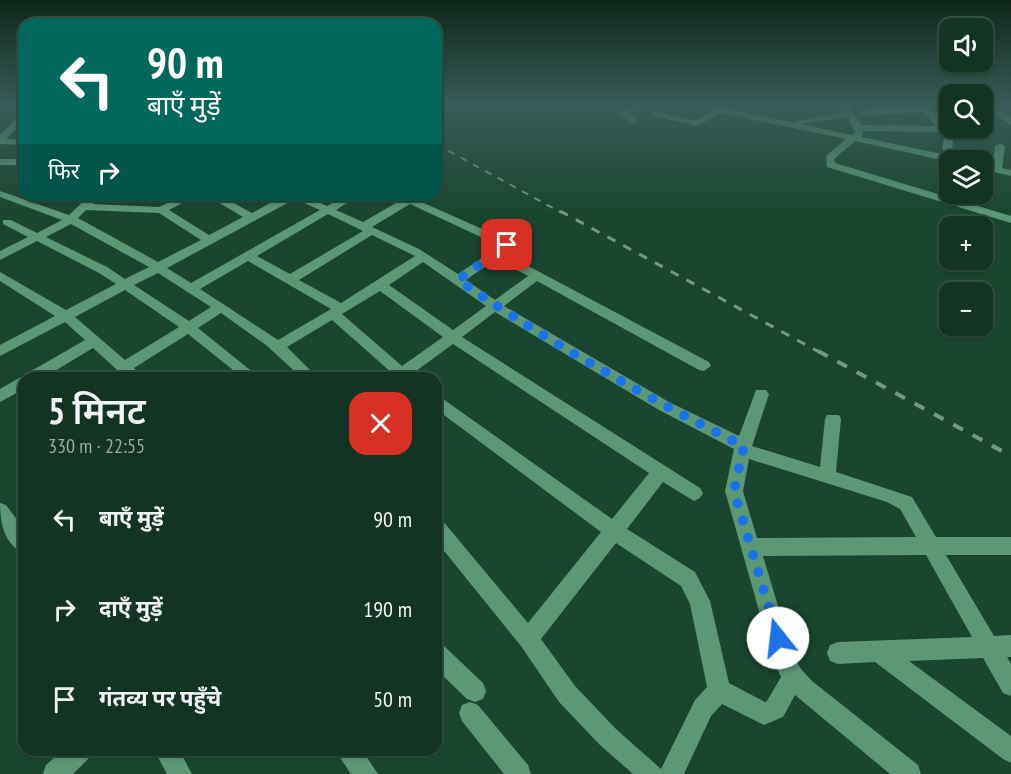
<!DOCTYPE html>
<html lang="hi">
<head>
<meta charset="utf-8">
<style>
	:root { --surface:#143423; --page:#1d3c2b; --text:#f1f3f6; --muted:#9daaa6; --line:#334f41 }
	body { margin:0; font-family:"PT Sans Narrow","Noto Sans Devanagari",sans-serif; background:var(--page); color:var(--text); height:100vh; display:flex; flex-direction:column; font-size:22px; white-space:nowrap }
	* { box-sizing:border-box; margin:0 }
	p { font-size:20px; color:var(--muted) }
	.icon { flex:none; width:33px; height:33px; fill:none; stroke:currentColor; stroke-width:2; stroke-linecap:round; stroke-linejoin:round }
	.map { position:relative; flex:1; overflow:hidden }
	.panel { position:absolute; left:18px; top:372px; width:424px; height:384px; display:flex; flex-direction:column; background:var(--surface); border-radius:18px; box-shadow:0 2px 4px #0004,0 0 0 2px var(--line) }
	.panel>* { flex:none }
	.guide { position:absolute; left:18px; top:18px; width:424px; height:183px; border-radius:18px; box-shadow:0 2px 4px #0004,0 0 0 2px var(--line); background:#00695c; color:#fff; overflow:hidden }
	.buttons { position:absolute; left:939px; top:18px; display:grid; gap:12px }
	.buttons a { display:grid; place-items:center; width:54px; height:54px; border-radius:12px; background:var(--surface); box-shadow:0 2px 4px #0004,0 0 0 2px var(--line); font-size:30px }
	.pin { position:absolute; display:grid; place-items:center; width:51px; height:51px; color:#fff; margin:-26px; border-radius:12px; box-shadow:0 3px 9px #0006 }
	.me { position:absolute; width:66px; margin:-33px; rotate:344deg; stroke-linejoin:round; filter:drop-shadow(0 0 4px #0008) }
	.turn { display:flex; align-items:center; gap:21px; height:126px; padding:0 30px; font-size:27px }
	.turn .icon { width:78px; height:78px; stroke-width:2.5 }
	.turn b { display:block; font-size:42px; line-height:51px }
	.then { display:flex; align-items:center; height:57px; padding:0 30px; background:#0003; gap:12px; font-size:22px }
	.round { display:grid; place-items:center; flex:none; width:63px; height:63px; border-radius:18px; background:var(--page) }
	.headline { display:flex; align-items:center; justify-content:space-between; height:102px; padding:0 30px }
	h1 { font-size:36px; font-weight:600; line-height:45px }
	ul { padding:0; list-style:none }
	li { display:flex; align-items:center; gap:18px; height:90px; padding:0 30px }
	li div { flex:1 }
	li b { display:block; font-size:22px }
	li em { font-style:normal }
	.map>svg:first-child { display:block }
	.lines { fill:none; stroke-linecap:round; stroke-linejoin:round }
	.minor { fill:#5c9776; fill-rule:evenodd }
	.rail-far2 { stroke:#749783; stroke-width:2; stroke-dasharray:7 7; stroke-linecap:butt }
	.rail-far1 { stroke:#749783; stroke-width:3; stroke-dasharray:9 9; stroke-linecap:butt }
	.rail { stroke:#749783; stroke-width:4; stroke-dasharray:11 11; stroke-linecap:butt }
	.route { stroke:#1a73e8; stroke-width:10; stroke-dasharray:0 18 }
</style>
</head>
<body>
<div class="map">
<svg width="1011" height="774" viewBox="0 0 1011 774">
	<rect width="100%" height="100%" fill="#1a462f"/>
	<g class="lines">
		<!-- minor -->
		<path class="minor" d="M641 104H654L630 114 637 119V123H631L619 114Z
			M687 104H705L852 135 855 132 848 117 799 124 795 121 844 112 839 104H848L862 125 936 126 923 112 862 116 858 113 862 110 926 104 954 135 951 156 960 158 961 160 946 161 855 141 834 159 835 163 1011 216V223L827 167 826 156 846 139 722 113 696 126 651 115 655 112 695 120 713 111ZM864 131 941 132 944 135 942 154 861 137Z
			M992 104 1011 118V125L982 105Z
			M24 112V121L6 139H24V145L0 144V134Z
			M1000 143 1005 146 1002 168 1011 170V176L982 169V163L993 166 995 146Z
			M0 159H24V165H0Z
			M436 180 442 181 443 183 436 187Z
			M0 191 69 215 90 195H101L93 204 159 207 185 195H198L169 210 209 235 243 217 206 195H219L252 213C286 195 290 188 327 206L346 195H359L336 210 363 222 410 195H421L417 200 507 240 517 234H525V238L504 253 709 362 711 366 704 371 699 370 537 281 504 306 669 402 739 436 756 390H766L769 394 752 446 820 467 825 419 827 415H839L841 419 836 472 912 497 936 537H1011V555H946L994 636 1011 635V657H1007L1011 664V696L1003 693 983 658 909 661 1011 736V763L1003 759 875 662 838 664 830 661 827 653 830 645 838 642 972 637 926 555 763 556 793 656 801 669 812 681 918 765 921 774H890L795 695 783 717 764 725 722 704 711 716 684 774H633L600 745 559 702 521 646 436 541V518L442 520 528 623 601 532 436 409V394L612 519 649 473 453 344 412 374 414 378H389L392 373 332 320 287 347 318 378H302L266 345 221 313 198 328 260 378H243L188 334 134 368 143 378H126L93 348 43 378H24V389L0 402V389L85 340 65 322 0 356V345L55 316 0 281V272L66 310 116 284 99 273 37 241 0 260V251L28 237 3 224V220H11L37 233 62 220 0 197ZM295 199 320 210 191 283 167 268ZM410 204 500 246 458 274 419 249 372 227ZM86 210 159 213 201 240 158 262 78 218ZM328 214 363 231 290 274 257 256ZM71 224 149 267 125 279 107 267 46 237ZM372 235 415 256 341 303 299 280ZM496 259 528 276 495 300 466 280ZM248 261 331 309 278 340 200 289ZM423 262 486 306 453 330 389 285ZM158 273 211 307 189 321 134 285ZM125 290 179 327 125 360 75 317ZM380 291 443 337 402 366 342 314ZM495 312 659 410 734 449 725 491 773 660 781 677 767 701 765 702 729 683 710 601 695 572 627 529 663 482 694 501 700 498 703 493 700 488 462 337ZM749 459 887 502 900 509 916 537 757 538 743 491ZM616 543 681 586 690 604 707 687 695 700 661 769 616 729 575 686 541 639Z
			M0 503 6 505 24 529V553C4 545 0 522 0 503Z
			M436 644 444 646 483 683 486 691 483 699 475 702 467 699 436 669Z
			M470 702 478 705 528 765 531 774H504L462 721 459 713 462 705Z
			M63 750H93L89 758 73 774H43L46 765Z
			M154 750H179L192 774H167Z
			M335 750H362L378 774H351Z"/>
		<!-- rail-far2 -->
		<path class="rail-far2" d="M436 144 562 213"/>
		<!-- rail-far1 -->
		<path class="rail-far1" d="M560 211 821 353"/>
		<!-- rail -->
		<path class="rail" d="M818 351 1011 456"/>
	</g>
	<!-- sky -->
	<linearGradient id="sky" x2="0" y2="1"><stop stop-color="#0e261a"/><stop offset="0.49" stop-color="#385d58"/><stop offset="1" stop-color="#385d58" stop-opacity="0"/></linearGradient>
	<rect width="1011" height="213" fill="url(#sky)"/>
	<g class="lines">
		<!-- route -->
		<path class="route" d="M507 245 458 280C549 342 645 397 744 446L734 491 778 638"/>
	</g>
</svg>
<div class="buttons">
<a><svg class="icon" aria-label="sound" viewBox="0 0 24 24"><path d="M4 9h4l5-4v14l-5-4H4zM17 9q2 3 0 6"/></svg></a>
<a><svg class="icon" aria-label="search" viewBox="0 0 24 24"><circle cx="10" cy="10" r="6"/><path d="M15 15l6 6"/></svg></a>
<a><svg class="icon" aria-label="layers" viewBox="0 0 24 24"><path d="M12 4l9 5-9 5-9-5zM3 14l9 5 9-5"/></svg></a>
<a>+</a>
<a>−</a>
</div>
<div class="pin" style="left:507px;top:245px;background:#d93025"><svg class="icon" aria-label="arrive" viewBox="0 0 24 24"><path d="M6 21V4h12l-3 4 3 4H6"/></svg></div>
<svg class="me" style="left:778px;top:638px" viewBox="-20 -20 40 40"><circle r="19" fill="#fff"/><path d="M0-13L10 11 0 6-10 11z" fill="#1a73e8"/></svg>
<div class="guide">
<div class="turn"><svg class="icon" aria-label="left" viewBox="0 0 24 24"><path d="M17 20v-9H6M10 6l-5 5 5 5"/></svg><div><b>90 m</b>बाएँ मुड़ें</div></div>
<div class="then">फिर<svg class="icon" aria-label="right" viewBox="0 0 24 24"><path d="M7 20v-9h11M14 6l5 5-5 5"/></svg></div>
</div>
<section class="panel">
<div class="headline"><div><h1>5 मिनट</h1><p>330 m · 22:55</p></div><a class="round" style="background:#d93025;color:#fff"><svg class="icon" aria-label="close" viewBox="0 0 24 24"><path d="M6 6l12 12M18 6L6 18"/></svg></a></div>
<ul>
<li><svg class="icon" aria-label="left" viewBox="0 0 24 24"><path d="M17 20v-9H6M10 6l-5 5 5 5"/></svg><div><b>बाएँ मुड़ें</b></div><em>90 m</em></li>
<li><svg class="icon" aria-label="right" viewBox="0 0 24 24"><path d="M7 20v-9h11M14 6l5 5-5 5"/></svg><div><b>दाएँ मुड़ें</b></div><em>190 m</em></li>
<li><svg class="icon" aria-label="arrive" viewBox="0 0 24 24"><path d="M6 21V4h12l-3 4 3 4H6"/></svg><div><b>गंतव्य पर पहुँचे</b></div><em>50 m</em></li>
</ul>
</section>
</div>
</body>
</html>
